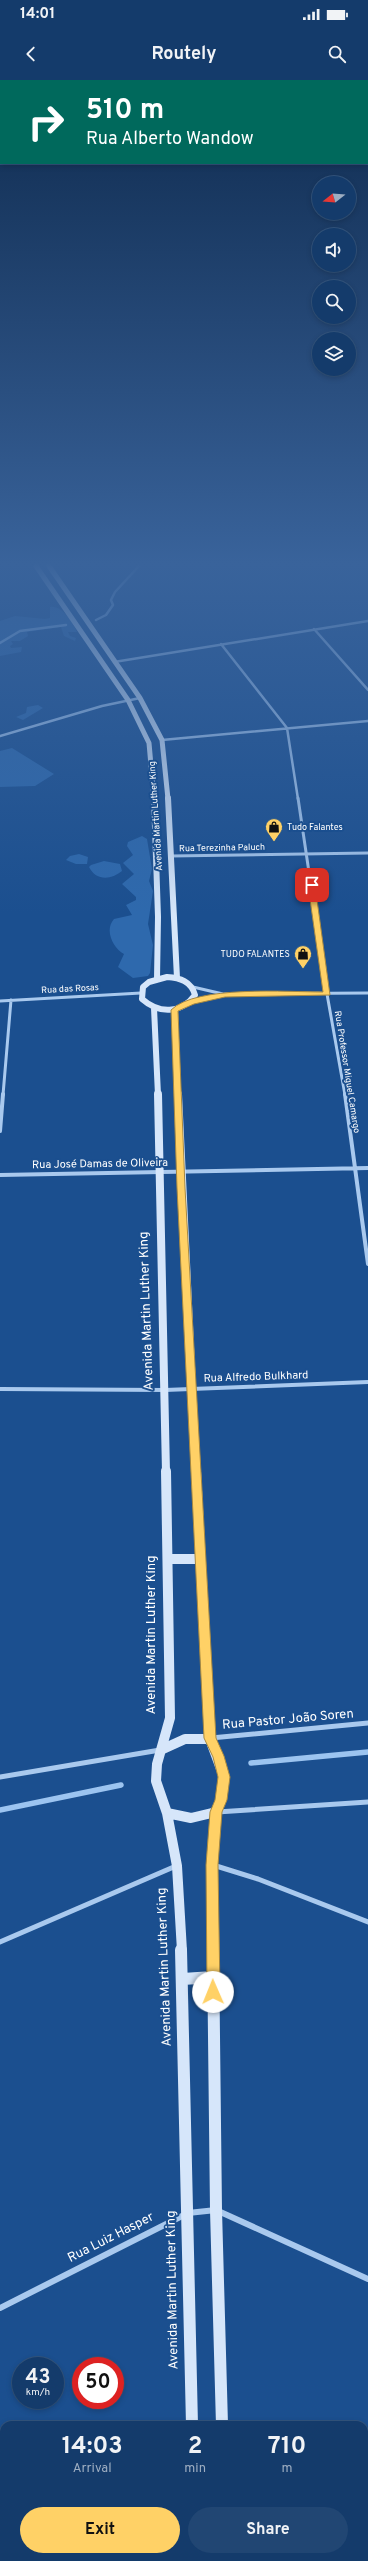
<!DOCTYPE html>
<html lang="en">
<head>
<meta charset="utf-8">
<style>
	:root { --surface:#143b6b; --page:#214673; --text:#f1f3f6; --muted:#9dadc1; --line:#33557e; --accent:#ffd166 }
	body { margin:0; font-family:Overpass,sans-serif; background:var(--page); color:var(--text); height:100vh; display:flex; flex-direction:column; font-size:15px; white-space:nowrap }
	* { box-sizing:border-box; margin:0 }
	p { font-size:13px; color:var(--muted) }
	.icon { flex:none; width:22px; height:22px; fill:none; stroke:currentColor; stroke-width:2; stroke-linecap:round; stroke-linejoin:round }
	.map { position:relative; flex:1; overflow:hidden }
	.details { position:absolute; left:0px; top:2341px; width:368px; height:140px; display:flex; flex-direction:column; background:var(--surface); border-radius:12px 12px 0 0; box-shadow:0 2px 6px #0003,0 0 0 1px var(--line) }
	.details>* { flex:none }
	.guide { position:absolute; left:0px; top:0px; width:368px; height:84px; box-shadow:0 2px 6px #0003,0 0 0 1px var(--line); background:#00695c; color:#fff; overflow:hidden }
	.needle { width:26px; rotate:253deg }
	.buttons { position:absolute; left:312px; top:96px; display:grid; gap:8px }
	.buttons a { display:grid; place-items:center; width:44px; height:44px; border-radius:50%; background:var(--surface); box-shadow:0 2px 6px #0003,0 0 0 1px var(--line); font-size:20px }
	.speed { position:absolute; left:12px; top:2277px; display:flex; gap:8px; font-size:20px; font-weight:700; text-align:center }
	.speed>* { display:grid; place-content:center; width:52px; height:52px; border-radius:50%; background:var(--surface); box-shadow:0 2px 6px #0003,0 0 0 1px var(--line); line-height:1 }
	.speed small { font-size:10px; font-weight:400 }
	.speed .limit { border:6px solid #d22; background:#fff; color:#111 }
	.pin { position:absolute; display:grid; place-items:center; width:34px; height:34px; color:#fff; margin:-17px; border-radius:8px; box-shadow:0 2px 6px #0006 }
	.me { position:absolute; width:44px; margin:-22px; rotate:359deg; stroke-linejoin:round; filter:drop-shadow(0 0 3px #0008) }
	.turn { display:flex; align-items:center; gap:14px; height:84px; padding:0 20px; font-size:18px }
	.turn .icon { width:52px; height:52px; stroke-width:2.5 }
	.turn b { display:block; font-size:28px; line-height:34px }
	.eta { display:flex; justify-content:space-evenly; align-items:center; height:68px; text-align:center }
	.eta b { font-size:24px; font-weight:700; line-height:28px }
	.button { display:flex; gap:8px; margin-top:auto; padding:8px 20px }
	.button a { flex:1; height:46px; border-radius:24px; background:var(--accent); color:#111; font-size:16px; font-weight:700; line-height:46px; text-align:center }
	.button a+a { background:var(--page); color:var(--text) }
	.status { display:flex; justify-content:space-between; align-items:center; height:28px; padding:0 20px; background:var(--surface); direction:ltr }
	.status svg { height:11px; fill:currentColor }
	header { display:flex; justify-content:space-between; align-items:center; height:52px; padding:0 20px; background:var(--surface); font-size:18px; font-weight:700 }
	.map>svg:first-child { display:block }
	.green { fill:#2e69ad }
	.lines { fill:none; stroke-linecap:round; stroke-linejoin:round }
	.stream-far1 { stroke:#9cc4f0; stroke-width:2.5 }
	.stream { stroke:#9cc4f0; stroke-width:5.5 }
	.minor-far4 { stroke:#a9c9ee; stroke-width:2.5 }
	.minor-far3 { stroke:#a9c9ee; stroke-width:3 }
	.minor-far2 { stroke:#a9c9ee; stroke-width:4 }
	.minor-far1 { stroke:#a9c9ee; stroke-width:5 }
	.minor { stroke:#a9c9ee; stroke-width:6 }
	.secondary-far4 { stroke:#d6e6fa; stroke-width:5 }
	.secondary-far3 { stroke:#d6e6fa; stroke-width:6 }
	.secondary-far2 { stroke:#d6e6fa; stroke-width:8 }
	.secondary-far1 { stroke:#d6e6fa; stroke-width:10 }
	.secondary { stroke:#d6e6fa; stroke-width:12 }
	.route { fill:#ffd166; stroke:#a68842 }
	.labels { text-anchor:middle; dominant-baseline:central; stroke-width:4; stroke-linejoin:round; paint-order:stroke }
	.far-street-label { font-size:9px; fill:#fff; stroke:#1b4f8f }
	.far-poi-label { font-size:9px; fill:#fff; stroke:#1b4f8f; text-anchor:start }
	.street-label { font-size:11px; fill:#fff; stroke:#1b4f8f }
	.near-street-label { font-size:13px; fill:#fff; stroke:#1b4f8f }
</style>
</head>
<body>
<div class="status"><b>14:01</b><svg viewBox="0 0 49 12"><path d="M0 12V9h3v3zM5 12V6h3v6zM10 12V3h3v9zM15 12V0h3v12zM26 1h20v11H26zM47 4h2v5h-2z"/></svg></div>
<header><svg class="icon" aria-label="back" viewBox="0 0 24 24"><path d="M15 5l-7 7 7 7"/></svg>Routely<svg class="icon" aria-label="search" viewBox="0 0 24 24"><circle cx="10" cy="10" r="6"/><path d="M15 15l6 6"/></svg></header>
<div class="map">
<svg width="368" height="2481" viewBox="0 0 368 2481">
	<rect width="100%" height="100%" fill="#1b4f8f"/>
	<!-- green -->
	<path class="green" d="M50 527C62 525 73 543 77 552H68L70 556 76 558 75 561 64 556 61 547 27 552 28 556 20 561H11L13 564 10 566 11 568 22 567 21 572 0 576V541L15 536 45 539 50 538Z
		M38 625 43 628 23 640 16 637 26 633 27 627Z
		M12 668 54 694 35 706 0 707V671Z
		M142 756 147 759 152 789 149 801 153 811 148 844 153 865 150 893 148 896 133 898 118 887 124 874C113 868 104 850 114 839L132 835 126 825 136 820V817L122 804 134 794 123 783 133 775 127 766 128 762Z
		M79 774 88 777 87 784H76L66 780 70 776Z
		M104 781 120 784 122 791C111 800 96 801 89 787L91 785Z"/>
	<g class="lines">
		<!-- stream-far1 -->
		<path class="stream-far1" d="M96 540 106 535 113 525 111 520 115 512 139 486
			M0 563 20 551 66 545"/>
		<!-- stream -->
		<path class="stream" d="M251 1683 368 1672
			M0 1730 121 1705"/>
		<!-- minor-far4 -->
		<path class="minor-far4" d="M314 549 368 610
			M221 564 287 648 298 719
			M114 582 368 541
			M0 656 102 626 140 618
			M162 660 368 641"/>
		<!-- minor-far3 -->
		<path class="minor-far3" d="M298 718 327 914 345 1015
			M171 776 368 773
			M193 907 223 914
			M0 921 141 913
			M192 922 225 914 368 913
			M3 1015 11 920"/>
		<!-- minor-far2 -->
		<path class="minor-far2" d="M345 1014 368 1184
			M0 1051 3 1014
			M0 1095 368 1088
			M0 1309 165 1310 368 1302"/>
		<!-- minor-far1 -->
		<path class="minor-far1" d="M211 1658 368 1643
			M0 1697 160 1670
			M217 1732 368 1722
			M213 1785 258 1799 368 1842
			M0 1862 176 1786"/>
		<!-- minor -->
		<path class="minor" d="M0 2228 188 2133 216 2130 368 2199"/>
		<!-- secondary-far4 -->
		<path class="secondary-far4" d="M36 486 128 620 149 663 154 719
			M49 486 140 618 162 660 168 719"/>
		<!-- secondary-far3 -->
		<path class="secondary-far3" d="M154 718 158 837 157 899
			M168 718 177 898
			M167 897C180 898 191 901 195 915 181 934 159 934 142 919L143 907 149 902Z
			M154 928 158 1015
			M175 930 178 1015"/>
		<!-- secondary-far2 -->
		<path class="secondary-far2" d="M158 1014 166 1392
			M178 1014 196 1392"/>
		<!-- secondary-far1 -->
		<path class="secondary-far1" d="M166 1391 170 1638 157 1684 156 1701 167 1733 177 1786 182 1871
			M196 1391 210 1659 224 1697 221 1720 216 1732 212 1785 213 1871
			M168 1479H200
			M163 1669 185 1659H210
			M167 1733 191 1738 216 1732"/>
		<!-- secondary -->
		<path class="secondary" d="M181 1870 192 2345
			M213 1870 216 2130 222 2345
			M183 1899 213 1897
			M194 2477V2481
			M226 2477V2481"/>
	</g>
	<!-- sky -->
	<linearGradient id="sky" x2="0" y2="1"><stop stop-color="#0f2b4f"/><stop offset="0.58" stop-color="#39639b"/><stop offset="1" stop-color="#39639b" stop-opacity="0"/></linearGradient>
	<rect width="368" height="834" fill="url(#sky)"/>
	<!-- route -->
	<path class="route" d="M312 803 315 805 330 915 225 917 194 924 178 931 185 1108 216 1658 224 1676 230 1697 227 1720 222 1732 218 1785 220 1912 218 1917 213 1919 209 1917 207 1912 206 1785 210 1732 215 1720 218 1697 213 1677 204 1658 177 1108 171 930C196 905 288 912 323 912L308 805Z"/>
	<!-- icons -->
	<defs>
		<g id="shop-pin" transform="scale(0.9)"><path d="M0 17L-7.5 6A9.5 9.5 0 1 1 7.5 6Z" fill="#ffd166" stroke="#1b4f8f"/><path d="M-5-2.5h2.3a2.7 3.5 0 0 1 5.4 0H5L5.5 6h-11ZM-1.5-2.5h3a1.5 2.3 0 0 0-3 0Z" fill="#111"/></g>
	</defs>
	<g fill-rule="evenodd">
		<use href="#shop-pin" x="274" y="747"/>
		<use href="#shop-pin" x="303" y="874"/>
	</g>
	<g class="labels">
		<!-- far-street labels -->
		<g class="far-street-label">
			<text transform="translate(156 736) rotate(-94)">Avenida Martin Luther King</text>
			<text transform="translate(222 768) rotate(-1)">Rua Terezinha Paluch</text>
			<text transform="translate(70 909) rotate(-3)">Rua das Rosas</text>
			<text transform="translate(347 992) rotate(81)">Rua Professor Miguel Camargo</text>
		</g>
		<!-- far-poi labels -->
		<g class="far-poi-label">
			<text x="287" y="747">Tudo Falantes</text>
			<text x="290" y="874" text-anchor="end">TUDO FALANTES</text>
		</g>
		<!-- street labels -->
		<g class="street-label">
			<text transform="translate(100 1084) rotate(-1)">Rua José Damas de Oliveira</text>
			<text transform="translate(256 1297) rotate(-2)">Rua Alfredo Bulkhard</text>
		</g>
		<!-- near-street labels -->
		<g class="near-street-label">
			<text transform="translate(147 1231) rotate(-92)">Avenida Martin Luther King</text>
			<text transform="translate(152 1555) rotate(-90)">Avenida Martin Luther King</text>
			<text transform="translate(288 1640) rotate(-5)">Rua Pastor João Soren</text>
			<text transform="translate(165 1887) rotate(-92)">Avenida Martin Luther King</text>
			<text transform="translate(111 2158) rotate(-27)">Rua Luiz Hasper</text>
			<text transform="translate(173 2210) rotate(-91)">Avenida Martin Luther King</text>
		</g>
	</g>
</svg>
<div class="buttons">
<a><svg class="needle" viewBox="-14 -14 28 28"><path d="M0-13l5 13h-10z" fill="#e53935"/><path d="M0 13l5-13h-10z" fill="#9dadc1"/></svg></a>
<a><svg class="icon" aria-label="sound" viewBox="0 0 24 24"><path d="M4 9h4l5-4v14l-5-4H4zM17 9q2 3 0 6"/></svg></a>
<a><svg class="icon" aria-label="search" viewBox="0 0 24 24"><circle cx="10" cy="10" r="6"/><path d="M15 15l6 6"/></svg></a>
<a><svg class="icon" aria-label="layers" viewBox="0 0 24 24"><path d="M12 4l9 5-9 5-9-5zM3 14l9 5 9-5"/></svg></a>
</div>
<div class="speed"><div>43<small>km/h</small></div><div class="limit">50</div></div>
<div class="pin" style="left:312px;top:805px;background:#d93025"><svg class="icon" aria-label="arrive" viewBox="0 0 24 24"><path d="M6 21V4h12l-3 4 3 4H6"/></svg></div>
<svg class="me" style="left:213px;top:1912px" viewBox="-20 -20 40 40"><circle r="19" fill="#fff"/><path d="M0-13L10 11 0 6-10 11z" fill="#ffd166"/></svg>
<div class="guide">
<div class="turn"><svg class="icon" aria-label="right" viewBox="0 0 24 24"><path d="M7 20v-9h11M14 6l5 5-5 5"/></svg><div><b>510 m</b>Rua Alberto Wandow</div></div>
</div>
<section class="details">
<div class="eta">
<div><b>14:03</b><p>Arrival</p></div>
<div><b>2</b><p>min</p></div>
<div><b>710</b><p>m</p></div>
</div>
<div class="button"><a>Exit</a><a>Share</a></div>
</section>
</div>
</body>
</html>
